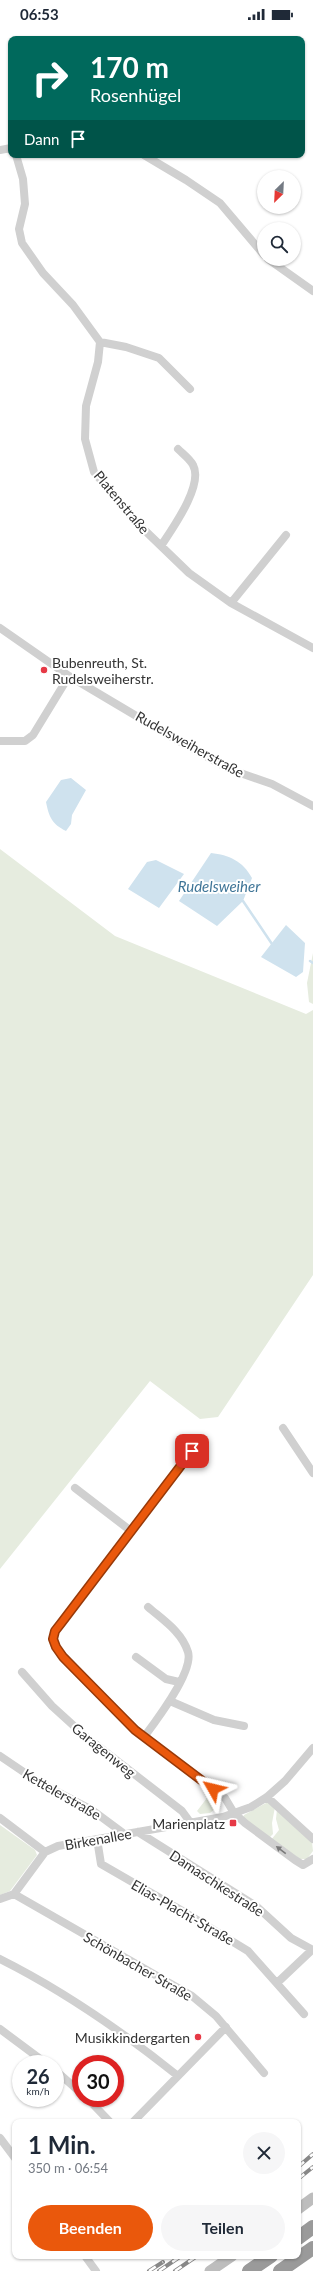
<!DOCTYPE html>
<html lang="de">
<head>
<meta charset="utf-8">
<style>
	:root { --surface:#fff; --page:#f6f6f7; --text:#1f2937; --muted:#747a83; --accent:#ea580c }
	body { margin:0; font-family:Lato,sans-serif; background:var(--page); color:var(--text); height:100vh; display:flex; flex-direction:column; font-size:15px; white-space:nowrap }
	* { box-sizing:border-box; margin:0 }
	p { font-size:13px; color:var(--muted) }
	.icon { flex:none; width:22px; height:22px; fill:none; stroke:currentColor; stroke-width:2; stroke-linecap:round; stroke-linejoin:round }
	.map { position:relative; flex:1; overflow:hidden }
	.side { position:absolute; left:12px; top:2091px; width:289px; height:140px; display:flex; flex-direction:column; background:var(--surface); border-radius:8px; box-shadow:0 1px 3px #0004 }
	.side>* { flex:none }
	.top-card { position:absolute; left:8px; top:8px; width:297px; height:122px; border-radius:8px; box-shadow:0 1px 3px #0004; background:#00695c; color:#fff; overflow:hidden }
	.needle { width:26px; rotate:204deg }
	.fabs { position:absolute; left:257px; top:142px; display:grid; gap:8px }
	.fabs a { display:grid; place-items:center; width:44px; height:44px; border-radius:50%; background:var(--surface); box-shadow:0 1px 3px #0004; font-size:20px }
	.speed { position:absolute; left:12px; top:2027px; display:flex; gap:8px; font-size:20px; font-weight:700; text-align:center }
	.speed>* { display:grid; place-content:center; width:52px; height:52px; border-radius:50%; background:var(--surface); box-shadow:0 1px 3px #0004; line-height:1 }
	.speed small { font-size:10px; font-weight:400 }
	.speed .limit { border:6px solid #d22; background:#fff; color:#111 }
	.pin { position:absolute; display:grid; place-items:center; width:34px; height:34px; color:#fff; margin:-17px; border-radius:8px; box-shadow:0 2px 6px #0006 }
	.me { position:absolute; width:44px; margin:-22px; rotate:307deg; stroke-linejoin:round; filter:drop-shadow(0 0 3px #0008) }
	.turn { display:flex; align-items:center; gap:14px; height:84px; padding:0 16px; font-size:18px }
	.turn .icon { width:52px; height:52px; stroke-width:2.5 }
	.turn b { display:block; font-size:28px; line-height:34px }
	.then { display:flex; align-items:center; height:38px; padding:0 16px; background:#0003; gap:8px; font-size:15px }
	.round { display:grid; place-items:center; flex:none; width:42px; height:42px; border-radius:21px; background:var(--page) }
	.head { display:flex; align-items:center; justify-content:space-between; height:68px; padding:0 16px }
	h1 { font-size:24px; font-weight:700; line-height:30px }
	.action { display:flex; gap:8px; margin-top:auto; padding:8px 16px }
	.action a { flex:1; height:46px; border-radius:24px; background:var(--accent); color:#fff; font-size:16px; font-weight:700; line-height:46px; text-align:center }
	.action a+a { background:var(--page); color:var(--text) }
	.status { display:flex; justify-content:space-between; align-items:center; height:28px; padding:0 20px; background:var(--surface); direction:ltr }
	.status svg { height:11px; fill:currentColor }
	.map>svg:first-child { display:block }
	.green { fill:#e6ecdf }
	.water { fill:#cfe2ee }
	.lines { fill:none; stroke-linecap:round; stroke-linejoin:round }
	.stream { stroke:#cfe2ee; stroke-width:2.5 }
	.minor { stroke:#d0d0d0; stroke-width:8 }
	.secondary { stroke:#bdbdbd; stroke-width:11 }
	.motorway { stroke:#9a9a9a; stroke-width:14 }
	.rail-casing { stroke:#888; stroke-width:4 }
	.rail { stroke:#fff; stroke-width:2.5; stroke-dasharray:8; stroke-linecap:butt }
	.oneway { fill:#7a7a7a }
	.route-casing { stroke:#983908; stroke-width:10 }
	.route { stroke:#ea580c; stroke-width:7 }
	.poi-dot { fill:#e63946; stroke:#fff; stroke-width:1.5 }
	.labels { text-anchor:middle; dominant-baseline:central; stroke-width:4; stroke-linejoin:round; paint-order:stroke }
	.street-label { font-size:14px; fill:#333; stroke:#fff }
	.poi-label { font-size:14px; fill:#333; stroke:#fff; text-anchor:end }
	.water-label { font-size:15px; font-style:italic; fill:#3f7597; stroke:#fff }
</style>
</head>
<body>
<div class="status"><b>06:53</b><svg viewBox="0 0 49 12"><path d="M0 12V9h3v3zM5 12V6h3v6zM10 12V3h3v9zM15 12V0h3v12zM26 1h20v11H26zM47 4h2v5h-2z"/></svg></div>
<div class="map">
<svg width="313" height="2243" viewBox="0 0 313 2243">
	<rect width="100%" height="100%" fill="#fff"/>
	<!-- green -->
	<path class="green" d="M0 821 115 908 306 986 313 982V1247L218 1389 200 1391 150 1353 0 1541Z
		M313 925V976L309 974 307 955Z
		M210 1766 216 1771 215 1781 210 1785 200 1786 197 1783Z
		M268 1774 275 1779 272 1795 273 1806 269 1810 243 1790 244 1787Z
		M277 1781 312 1814 313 1823 307 1831H300L271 1812 279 1802 276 1791Z
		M0 1797 35 1822 37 1827 10 1863 0 1867Z"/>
	<!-- water -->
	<path class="water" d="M71 750 86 762 72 787 71 796 66 803C52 796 49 789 46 774L61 752Z
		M211 825C229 827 243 833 252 850L243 873 217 898 179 873Z
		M156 832 184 846 159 880 128 861 147 834Z
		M286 897 305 915 303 944 296 949 261 929Z"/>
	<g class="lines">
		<!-- stream -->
		<path class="stream" d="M243 873 272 916
			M310 933 313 935"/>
		<!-- minor -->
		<path class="minor" d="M0 122 11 120
			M16 127 23 151 25 176 19 201 22 215 43 245 73 277 100 314 98 334 86 378 85 411 94 444 133 491 189 545 231 575 313 620
			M144 127 186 152 220 175 264 227
			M268 231 313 263
			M100 314 126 319 159 330 190 361
			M161 518C172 501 204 457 193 437 190 431 183 426 178 421
			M231 575 286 507
			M0 600 69 648 170 708 229 741 272 756 313 778
			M0 713H25L33 707 69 648
			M283 1400 313 1445
			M192 1423 55 1603 53 1611 55 1619 116 1683 144 1709 225 1770 234 1785 245 1795 295 1832 303 1837 313 1831
			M75 1460 131 1503
			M136 1629 166 1651 179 1654
			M22 1644 52 1678 85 1708 182 1783 190 1794
			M170 1673 214 1692 244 1698
			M144 1709C156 1693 194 1643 188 1624 182 1604 163 1592 148 1579
			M0 1728 37 1753 92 1782 123 1805
			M267 1769 313 1811
			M0 1790 45 1824
			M138 1804 256 1878 291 1910 313 1922
			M97 1811 101 1836 179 1881 248 1923 304 1986
			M14 1866 192 1968 216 1988 264 2045
			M0 1871 14 1866 45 1824 58 1818 223 1789 251 1779 267 1769 285 1753 313 1720
			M0 1931C64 1963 123 2004 178 2048
			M277 1955 312 1922
			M0 2001 47 2036
			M55 2042 81 2065
			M87 2070 110 2094
			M133 2094 226 1999
			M0 2110 15 2130
			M85 2228 96 2243"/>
		<!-- secondary -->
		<path class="secondary" d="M298 2181 313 2170
			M210 2243 232 2228"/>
		<!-- motorway -->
		<path class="motorway" d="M298 2210 313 2199
			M249 2243 271 2228
			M280 2243 313 2220"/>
		<!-- rail casing -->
		<g class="rail-casing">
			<path id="rail" d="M298 2139 313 2126
				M298 2151 313 2139
				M149 2243 163 2234
				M159 2243 181 2228
				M175 2243 197 2228"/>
		</g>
		<!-- rail -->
		<use href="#rail" class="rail"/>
	</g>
	<!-- one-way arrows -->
	<defs><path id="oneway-solid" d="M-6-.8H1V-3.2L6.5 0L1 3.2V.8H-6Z"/></defs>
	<use class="oneway" href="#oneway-solid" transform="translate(281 1822) rotate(-143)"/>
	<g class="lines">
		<!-- route casing -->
		<g class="route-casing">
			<path id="route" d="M192 1423 62 1594 55 1603 53 1611 56 1619 63 1629 135 1702 213 1761"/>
		</g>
		<!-- route -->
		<use href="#route" class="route"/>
	</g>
	<!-- markers -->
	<g class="poi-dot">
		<circle cx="44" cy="642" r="4"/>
		<rect x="229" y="1791" width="8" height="8" rx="2"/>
		<circle cx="198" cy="2009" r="4"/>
	</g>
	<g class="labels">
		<!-- street labels -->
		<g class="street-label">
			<text transform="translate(122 474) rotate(50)">Platenstraße</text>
			<text transform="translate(190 716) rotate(29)">Rudelsweiherstraße</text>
			<text transform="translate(104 1722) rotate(39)">Garagenweg</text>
			<text transform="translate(62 1766) rotate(30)">Kettelerstraße</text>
			<text transform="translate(98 1811) rotate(-10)">Birkenallee</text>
			<text transform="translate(217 1855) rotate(33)">Damaschkestraße</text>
			<text transform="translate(183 1884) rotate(30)">Elias-Placht-Straße</text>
			<text transform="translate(138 1938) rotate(30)">Schönbacher Straße</text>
		</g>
		<!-- poi labels -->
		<g class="poi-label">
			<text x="52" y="634" text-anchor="start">Bubenreuth, St.<tspan x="52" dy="16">Rudelsweiherstr.</tspan></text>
			<text x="225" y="1795">Marienplatz</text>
			<text x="190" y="2009">Musikkindergarten</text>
		</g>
		<!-- water labels -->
		<g class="water-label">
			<text x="219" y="858">Rudelsweiher</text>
		</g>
	</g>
</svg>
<div class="fabs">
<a><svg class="needle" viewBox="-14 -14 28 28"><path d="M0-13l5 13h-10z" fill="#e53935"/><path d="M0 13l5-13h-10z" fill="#747a83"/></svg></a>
<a><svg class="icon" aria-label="search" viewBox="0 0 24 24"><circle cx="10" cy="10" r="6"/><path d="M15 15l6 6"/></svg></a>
</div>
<div class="speed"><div>26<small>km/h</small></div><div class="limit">30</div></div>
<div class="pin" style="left:192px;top:1423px;background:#d93025"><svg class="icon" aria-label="arrive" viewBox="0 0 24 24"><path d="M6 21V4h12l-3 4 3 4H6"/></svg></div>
<svg class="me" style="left:213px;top:1761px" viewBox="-20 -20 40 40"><path d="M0-17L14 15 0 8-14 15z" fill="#ea580c" stroke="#fff" stroke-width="4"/></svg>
<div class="top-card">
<div class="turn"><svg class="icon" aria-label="right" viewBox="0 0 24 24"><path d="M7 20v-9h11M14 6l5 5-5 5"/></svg><div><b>170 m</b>Rosenhügel</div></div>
<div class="then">Dann<svg class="icon" aria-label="arrive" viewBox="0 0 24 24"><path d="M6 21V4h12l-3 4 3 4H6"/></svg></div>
</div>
<section class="side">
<div class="head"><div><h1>1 Min.</h1><p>350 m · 06:54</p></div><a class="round"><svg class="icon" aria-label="close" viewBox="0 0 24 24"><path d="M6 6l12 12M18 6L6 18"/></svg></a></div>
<div class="action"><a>Beenden</a><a>Teilen</a></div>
</section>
</div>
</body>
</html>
